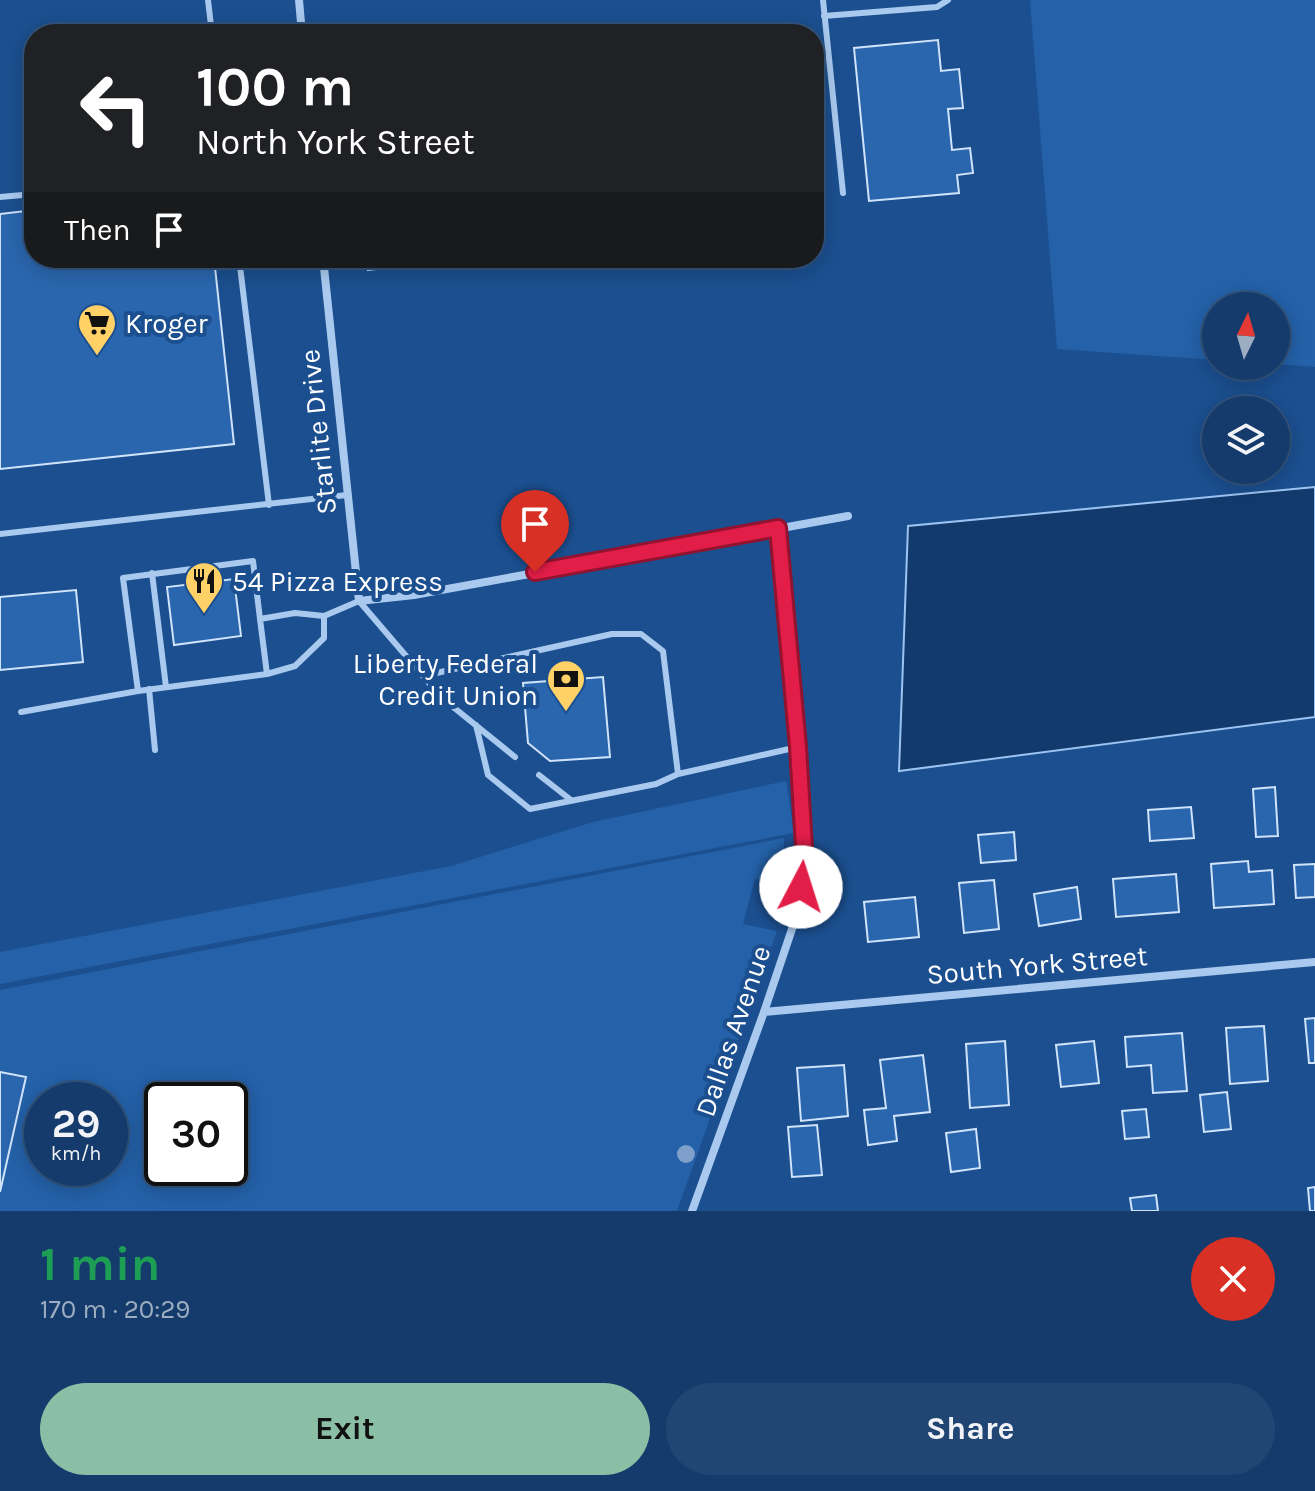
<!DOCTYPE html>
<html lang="en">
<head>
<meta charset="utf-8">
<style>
	:root { --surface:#143b6b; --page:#214673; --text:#f1f3f6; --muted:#9dadc1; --line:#33557e; --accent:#8abfa5 }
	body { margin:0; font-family:Karla,sans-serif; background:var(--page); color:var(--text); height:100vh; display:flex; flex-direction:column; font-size:30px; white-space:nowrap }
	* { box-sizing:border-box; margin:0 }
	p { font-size:26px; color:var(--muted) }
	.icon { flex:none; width:44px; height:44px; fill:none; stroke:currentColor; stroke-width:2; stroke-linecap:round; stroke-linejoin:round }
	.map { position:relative; height:1211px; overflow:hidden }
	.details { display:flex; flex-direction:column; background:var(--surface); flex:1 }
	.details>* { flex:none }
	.top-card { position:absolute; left:24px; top:24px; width:800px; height:244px; border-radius:32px; box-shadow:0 4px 20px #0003,0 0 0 2px var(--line); background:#202124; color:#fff; overflow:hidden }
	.needle { width:52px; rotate:5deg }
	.controls { position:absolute; left:1202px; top:292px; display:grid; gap:16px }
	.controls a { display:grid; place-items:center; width:88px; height:88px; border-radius:50%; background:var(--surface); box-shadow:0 4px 20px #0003,0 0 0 2px var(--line); font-size:40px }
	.speed { position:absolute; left:24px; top:1082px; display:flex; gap:16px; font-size:40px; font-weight:700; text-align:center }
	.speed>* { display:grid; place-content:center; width:104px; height:104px; border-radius:50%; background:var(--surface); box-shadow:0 4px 20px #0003,0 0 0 2px var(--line); line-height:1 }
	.speed small { font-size:20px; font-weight:400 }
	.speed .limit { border:4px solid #111; border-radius:12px; background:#fff; color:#111 }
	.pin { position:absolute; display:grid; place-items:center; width:68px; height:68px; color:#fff; margin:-82px -34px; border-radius:50% 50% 50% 0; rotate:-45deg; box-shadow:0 0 8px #0007 }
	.pin .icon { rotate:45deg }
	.me { position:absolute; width:88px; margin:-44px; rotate:5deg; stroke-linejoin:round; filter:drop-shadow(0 0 6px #0008) }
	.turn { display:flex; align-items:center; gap:28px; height:168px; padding:0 40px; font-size:36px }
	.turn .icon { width:104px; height:104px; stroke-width:2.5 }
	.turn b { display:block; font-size:56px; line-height:68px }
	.then { display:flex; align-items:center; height:76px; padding:0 40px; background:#0003; gap:16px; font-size:30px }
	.round { display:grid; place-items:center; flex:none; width:84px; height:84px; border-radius:42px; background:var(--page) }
	.head { display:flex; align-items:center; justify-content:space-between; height:136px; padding:0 40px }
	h1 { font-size:48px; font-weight:700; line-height:60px; color:#1e9e55 }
	.action { display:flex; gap:16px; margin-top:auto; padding:16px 40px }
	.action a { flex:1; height:92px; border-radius:48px; background:var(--accent); color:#111; font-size:32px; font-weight:700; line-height:92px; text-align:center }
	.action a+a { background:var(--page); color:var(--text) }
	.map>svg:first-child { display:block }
	.green { fill:#2461a8; fill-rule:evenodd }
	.water { fill:#123a6d; stroke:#9cc4f0; stroke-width:2 }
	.building { fill:#2a66ad; stroke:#cfe3fa; stroke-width:2 }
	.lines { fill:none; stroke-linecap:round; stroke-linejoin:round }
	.lane { stroke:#a9c9ee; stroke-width:6 }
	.street { stroke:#a9c9ee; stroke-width:8 }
	.tree { fill:#7ea0ca }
	.route-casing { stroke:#92132f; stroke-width:20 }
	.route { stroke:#e11d48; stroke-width:14 }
	.labels { text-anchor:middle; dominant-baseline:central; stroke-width:8; stroke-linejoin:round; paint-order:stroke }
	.poi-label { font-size:28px; fill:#fff; stroke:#1b4f8f; text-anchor:start }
	.street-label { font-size:28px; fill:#fff; stroke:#1b4f8f }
</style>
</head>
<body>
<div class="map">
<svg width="1315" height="1211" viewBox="0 0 1315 1211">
	<rect width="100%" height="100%" fill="#1b4f8f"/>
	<!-- green -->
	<path class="green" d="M1030 0H1315V367L1276 364V306H1216V360L1057 349Z
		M786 781 794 833 0 984V952L451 866 593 822Z
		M784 838V881L755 879 743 924 777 931 677 1211H0V990ZM42 1100H110V1168H42ZM162 1100H230V1168H162Z"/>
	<!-- water -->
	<path class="water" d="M1315 487V717L899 771 908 526Z"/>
	<!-- building -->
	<path class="building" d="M938 40 941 71 959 69 963 108 948 109 952 150 970 148 973 173 957 175 959 193 869 201 854 48Z
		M34 210V258H214L234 444 0 469V214Z
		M367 258H479L368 270Z
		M234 579 241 636 174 645 167 587Z
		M76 590 83 662 0 670V597Z
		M603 677 610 757 550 761 528 743 523 683Z
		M1275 787 1278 836 1256 837 1253 789Z
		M1191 807 1194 838 1150 841 1148 810Z
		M1014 832 1016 860 981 863 978 835Z
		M1248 861 1249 872 1272 870 1274 904 1214 908 1211 864Z
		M1315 864V897L1296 898 1294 865Z
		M1176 874 1179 912 1116 917 1113 879Z
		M994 880 999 929 964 933 959 883Z
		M1077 887 1081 919 1039 926 1034 894Z
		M915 897 919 937 868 942 864 902Z
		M1315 1018V1063H1309L1305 1019Z
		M1264 1026 1268 1081 1230 1084 1226 1028Z
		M1182 1033 1187 1091 1153 1093 1151 1065 1127 1067 1125 1037Z
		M1005 1041 1009 1105 970 1108 966 1044Z
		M1094 1041 1099 1083 1061 1087 1056 1045Z
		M923 1055 930 1112 894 1116 897 1141 868 1145 864 1110 886 1108 880 1060Z
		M844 1065 848 1116 801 1121 797 1068Z
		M0 1072 26 1077 0 1192Z
		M1227 1092 1231 1129 1204 1132 1200 1095Z
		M1146 1109 1149 1137 1125 1139 1122 1111Z
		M817 1125 822 1175 792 1177 788 1127Z
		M976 1129 980 1168 951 1172 946 1133Z
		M1315 1187V1211H1310L1308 1188Z
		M1156 1195 1158 1211H1132L1130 1198Z"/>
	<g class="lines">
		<!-- lane -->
		<path class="lane" d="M208 0 212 34
			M823 0 843 193
			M824 16 937 7 948 0
			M0 197 34 194
			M239 258 269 505
			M0 534 347 495
			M152 573 166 687
			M260 619 267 674
			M423 676 612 634H641L663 651 678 774
			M149 689 155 750
			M138 691 123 578 253 561 260 619 295 613 324 616 359 601 442 698 515 757
			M21 712 138 691 267 674 295 666 324 638V616
			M476 725 488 775 530 809 656 784 678 774 798 747
			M539 775 571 800"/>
		<!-- street -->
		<path class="street" d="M299 0 302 34
			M323 258 359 601 414 595 848 516
			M764 1012 1315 962
			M692 1211 764 1012 792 929 801 887 804 847 798 747 778 528"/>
	</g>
	<!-- trees -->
	<circle class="tree" cx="686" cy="1154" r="9"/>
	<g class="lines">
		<!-- route casing -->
		<g class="route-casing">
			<path id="route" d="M535 572 778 528 798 747 804 847 801 887"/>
		</g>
		<!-- route -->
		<use href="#route" class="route"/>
	</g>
	<!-- icons -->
	<defs>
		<g id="supermarket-pin" transform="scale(2)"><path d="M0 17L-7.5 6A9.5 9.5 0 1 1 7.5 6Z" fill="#ffd166" stroke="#1b4f8f"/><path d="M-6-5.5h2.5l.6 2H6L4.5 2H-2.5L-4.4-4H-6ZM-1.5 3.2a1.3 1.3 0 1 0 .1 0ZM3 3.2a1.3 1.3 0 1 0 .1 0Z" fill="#111"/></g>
		<g id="restaurant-pin" transform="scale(2)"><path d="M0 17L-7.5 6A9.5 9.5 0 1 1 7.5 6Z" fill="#ffd166" stroke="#1b4f8f"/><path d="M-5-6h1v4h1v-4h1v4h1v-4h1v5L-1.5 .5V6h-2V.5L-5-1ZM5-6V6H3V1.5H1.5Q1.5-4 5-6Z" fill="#111"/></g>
		<g id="bank-pin" transform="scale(2)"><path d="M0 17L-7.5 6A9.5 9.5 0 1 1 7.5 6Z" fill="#ffd166" stroke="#1b4f8f"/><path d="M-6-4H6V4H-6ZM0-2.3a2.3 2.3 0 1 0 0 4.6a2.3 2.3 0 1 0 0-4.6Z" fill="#111"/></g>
	</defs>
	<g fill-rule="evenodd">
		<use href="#supermarket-pin" x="97" y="323"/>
		<use href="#restaurant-pin" x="204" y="581"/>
		<use href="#bank-pin" x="566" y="679"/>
	</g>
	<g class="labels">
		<!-- poi labels -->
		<g class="poi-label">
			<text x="125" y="323">Kroger</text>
			<text x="232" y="581">54 Pizza Express</text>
			<text x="538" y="663" text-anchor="end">Liberty Federal<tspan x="538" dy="32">Credit Union</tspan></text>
		</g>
		<!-- street labels -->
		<g class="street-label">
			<text transform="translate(318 432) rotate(-96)">Starlite Drive</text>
			<text transform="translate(1037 965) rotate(-5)">South York Street</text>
			<text transform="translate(733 1031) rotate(-71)">Dallas Avenue</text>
		</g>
	</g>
</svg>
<div class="controls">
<a><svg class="needle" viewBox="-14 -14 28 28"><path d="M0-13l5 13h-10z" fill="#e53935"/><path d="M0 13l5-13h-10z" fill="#9dadc1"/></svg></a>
<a><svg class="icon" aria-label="layers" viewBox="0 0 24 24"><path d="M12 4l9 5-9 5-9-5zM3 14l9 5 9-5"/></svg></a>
</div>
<div class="speed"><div>29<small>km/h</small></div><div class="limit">30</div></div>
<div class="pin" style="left:535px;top:572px;background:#d93025"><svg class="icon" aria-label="arrive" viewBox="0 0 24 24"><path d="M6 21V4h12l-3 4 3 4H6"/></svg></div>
<svg class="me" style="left:801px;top:887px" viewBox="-20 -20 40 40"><circle r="19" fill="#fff"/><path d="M0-13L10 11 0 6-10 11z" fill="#e11d48"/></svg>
<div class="top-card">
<div class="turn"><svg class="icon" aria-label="left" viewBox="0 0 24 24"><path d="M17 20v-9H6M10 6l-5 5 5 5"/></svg><div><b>100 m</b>North York Street</div></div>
<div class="then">Then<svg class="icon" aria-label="arrive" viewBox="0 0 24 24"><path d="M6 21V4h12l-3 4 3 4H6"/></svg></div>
</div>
</div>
<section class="details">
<div class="head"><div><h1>1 min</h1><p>170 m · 20:29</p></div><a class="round" style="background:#d93025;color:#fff"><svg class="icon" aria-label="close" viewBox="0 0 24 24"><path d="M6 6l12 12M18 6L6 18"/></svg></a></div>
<div class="action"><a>Exit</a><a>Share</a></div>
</section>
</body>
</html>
